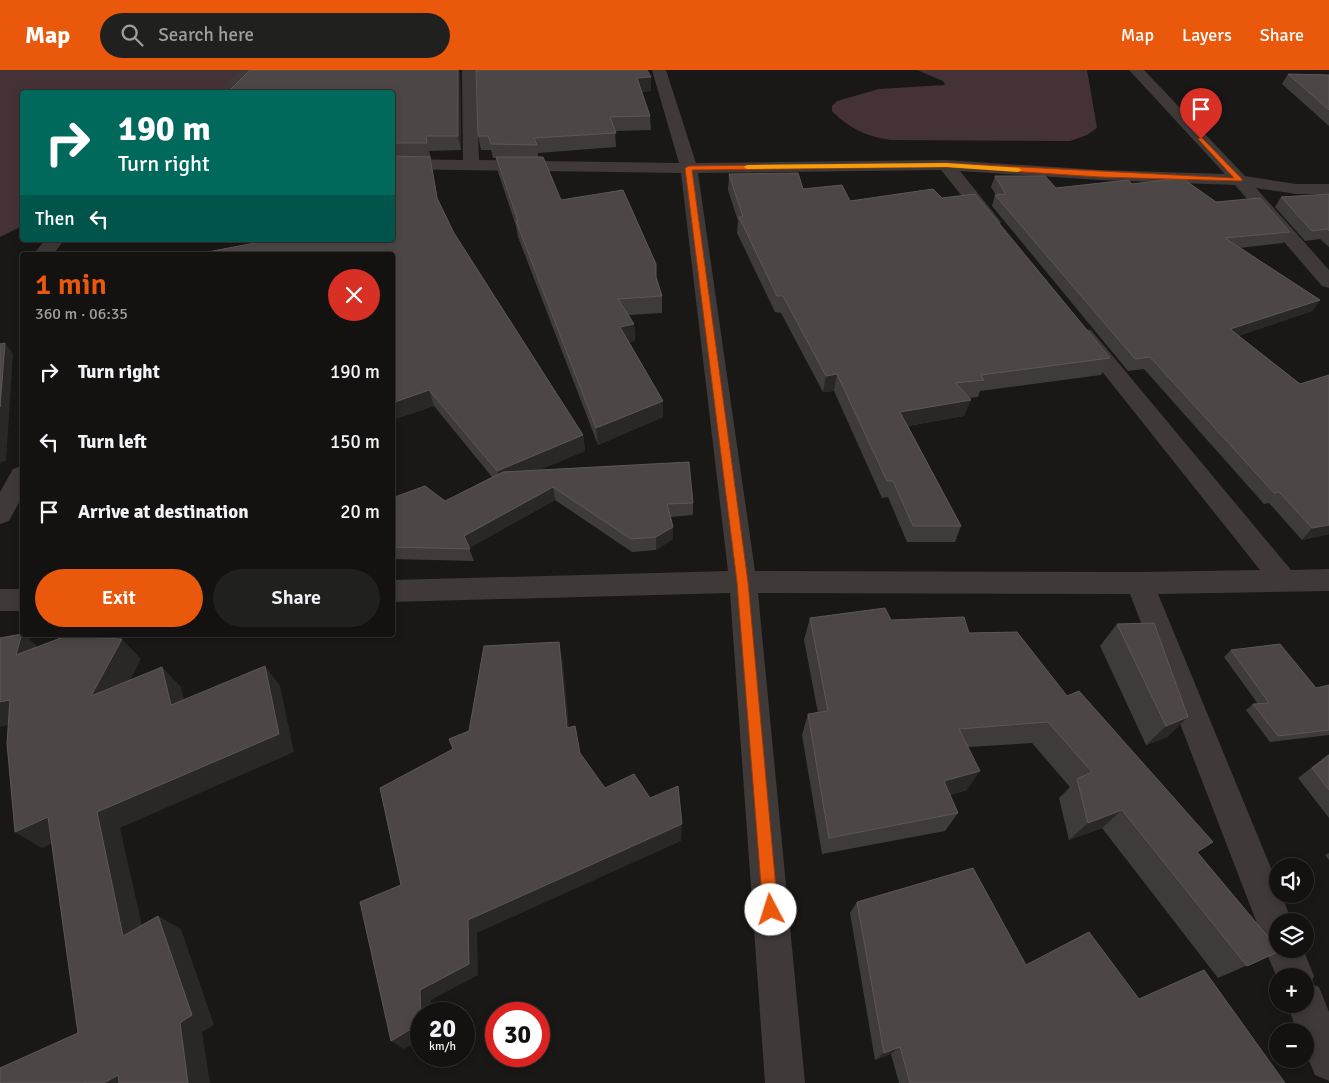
<!DOCTYPE html>
<html lang="en">
<head>
<meta charset="utf-8">
<style>
	:root { --surface:#131211; --page:#20201f; --text:#f1f3f6; --muted:#9d9e9f; --line:#323231; --accent:#ea580c }
	body { margin:0; font-family:Signika,sans-serif; background:var(--page); color:var(--text); height:100vh; display:flex; flex-direction:column; font-size:19px; white-space:nowrap }
	* { box-sizing:border-box; margin:0 }
	p { font-size:16px; color:var(--muted) }
	.icon { flex:none; width:28px; height:28px; fill:none; stroke:currentColor; stroke-width:2; stroke-linecap:round; stroke-linejoin:round }
	.map { position:relative; flex:1; overflow:hidden }
	.sheet { position:absolute; left:20px; top:182px; width:375px; height:385px; display:flex; flex-direction:column; background:var(--surface); border-radius:5px; box-shadow:0 2px 8px #0003,0 0 0 1px var(--line) }
	.sheet>* { flex:none }
	.top-card { position:absolute; left:20px; top:20px; width:375px; height:152px; border-radius:5px; box-shadow:0 2px 8px #0003,0 0 0 1px var(--line); background:#00695c; color:#fff; overflow:hidden }
	.tools { position:absolute; left:1269px; top:788px; display:grid; gap:10px }
	.tools a { display:grid; place-items:center; width:45px; height:45px; border-radius:50%; background:var(--surface); box-shadow:0 2px 8px #0003,0 0 0 1px var(--line); font-size:25px }
	.speed { position:absolute; left:410px; top:932px; display:flex; gap:10px; font-size:25px; font-weight:700; text-align:center }
	.speed>* { display:grid; place-content:center; width:65px; height:65px; border-radius:50%; background:var(--surface); box-shadow:0 2px 8px #0003,0 0 0 1px var(--line); line-height:1 }
	.speed small { font-size:12px; font-weight:400 }
	.speed .limit { border:8px solid #d22; background:#fff; color:#111 }
	.pin { position:absolute; display:grid; place-items:center; width:42px; height:42px; color:#fff; margin:-51px -21px; border-radius:50% 50% 50% 0; rotate:-45deg; box-shadow:0 0 5px #0007 }
	.pin .icon { rotate:45deg }
	.me { position:absolute; width:55px; margin:-28px; rotate:355deg; stroke-linejoin:round; filter:drop-shadow(0 0 4px #0008) }
	.turn { display:flex; align-items:center; gap:18px; height:105px; padding:0 15px; font-size:22px }
	.turn .icon { width:65px; height:65px; stroke-width:2.5 }
	.turn b { display:block; font-size:35px; line-height:42px }
	.then { display:flex; align-items:center; height:48px; padding:0 15px; background:#0003; gap:10px; font-size:19px }
	.round { display:grid; place-items:center; flex:none; width:52px; height:52px; border-radius:26px; background:var(--page) }
	.summary { display:flex; align-items:center; justify-content:space-between; height:85px; padding:0 15px }
	h1 { font-size:30px; font-weight:600; line-height:38px; color:var(--accent) }
	.action { display:flex; gap:10px; margin-top:auto; padding:10px 15px }
	.action a { flex:1; height:58px; border-radius:30px; background:var(--accent); color:#fff; font-size:20px; font-weight:600; line-height:58px; text-align:center }
	.action a+a { background:var(--page); color:var(--text) }
	ul { padding:0; list-style:none }
	li { display:flex; align-items:center; gap:15px; height:70px; padding:0 15px }
	li div { flex:1 }
	li b { display:block; font-size:19px }
	li em { font-style:normal }
	header { display:flex; align-items:center; gap:30px; box-sizing:border-box; height:70px; padding:0 25px; background:var(--accent); color:#fff }
	header strong { font-size:24px }
	nav { display:flex; gap:28px; margin-inline-start:auto; font-size:18px }
	.search { width:350px; height:45px; background:var(--page); display:flex; align-items:center; gap:12px; box-sizing:border-box; padding:0 18px; border-radius:28px; color:var(--muted); font-size:19px }
	.map>svg:first-child { display:block }
	.water { fill:#453237 }
	.lines { fill:none; stroke-linecap:round; stroke-linejoin:round }
	.minor { fill:#3f3938; fill-rule:evenodd }
	.wall { fill:#3f3b3a }
	.shaded-wall { fill:#2a2827 }
	.building { fill:#4c4746; stroke:#5e5656 }
	.route { fill:#ea580c; stroke:#983908 }
	.slow { fill:#f59e0b }
</style>
</head>
<body>
<header>
<strong>Map</strong>
<div class="search"><svg class="icon" aria-label="search" viewBox="0 0 24 24"><circle cx="10" cy="10" r="6"/><path d="M15 15l6 6"/></svg>Search here</div>
<nav><a>Map</a><a>Layers</a><a>Share</a></nav>
</header>
<div class="map">
<svg width="1329" height="1013" viewBox="0 0 1329 1013">
	<rect width="100%" height="100%" fill="#191817"/>
	<!-- water -->
	<path class="water" d="M0 0H245L220 22H22V156L0 167Z
		M917 0H1087L1097 58 1087 65 1070 71 891 70C867 67 848 58 832 41V36L837 31 879 19 945 15 943 11Z"/>
	<g class="lines">
		<!-- minor -->
		<path class="minor" d="M241 0H256L232 22H217Z
			M462 0H476L479 90 679 93 652 0H666L696 93 946 90 1100 100 1225 104 1129 0H1144L1245 106 1296 114H1329V124H1296L1256 118 1329 200V218L1322 216 1235 115 1100 110 960 101 1001 152 998 156 992 157 986 156 941 100 698 103 755 501 1140 502 1260 500 1077 270 1073 265 1077 260 1084 259 1091 260 1291 500 1329 499V521L1158 524 1278 815V824H1281L1292 851H1278V879H1303L1314 906 1311 914 1319 917 1329 942V1011L1315 1005 1305 981V961H1297L1287 934H1305V906H1278V910L1265 879 1267 875 1260 861 1130 524 758 523 805 1013H765L730 523 392 532V510L728 501 681 103 392 99V89L463 90Z
			M45 170H64L53 185H33Z
			M22 396V427L9 451 0 454V422L13 399Z
			M0 519H22V541H0Z"/>
	</g>
	<!-- wall -->
	<path class="wall" d="M250 0H460L461 80 429 81 431 88H430L438 131 454 163 583 365 585 381 539 400 693 433V445L671 447 673 457V469L656 480 632 482 555 430 469 478 474 491 392 489V428L445 431 492 407 434 336 392 350V22Z
		M476 0 651 21 641 22 650 46 651 60 615 61 616 77 538 83V87L561 130 656 209 662 226V243L629 245 634 254 635 271 629 272 663 331V347L598 375 518 167 516 156 498 102 496 88H493L491 80H481L478 66Z
		M1288 4 1329 5V56L1282 14Z
		M729 104 803 119 850 131 942 128 1110 288 1101 305 980 321 978 327 969 328 964 346 908 356 961 456 955 472H907L888 427 882 428 834 321 823 322 781 243 775 242 737 163 738 151 728 120Z
		M995 106 1056 118 1132 114 1216 132 1290 162 1283 173 1239 178 1320 230 1312 241 1238 266 1300 314 1329 305V464L1302 470 1269 433 1264 434 1144 299 1128 301 992 136 995 125H996L991 117Z
		M1329 124V177L1320 169 1305 171 1275 137 1281 127Z
		M810 548 891 550 969 563 1067 626 1280 881 1218 908 1102 758 1069 770 1059 728 1070 717 1032 673 968 677 967 720 950 725 958 743 945 761 822 784 802 665 808 644 818 643 804 570Z
		M1117 554 1188 647 1167 667 1146 675 1100 576Z
		M1231 580 1316 618 1329 615V665L1270 672 1246 640 1253 634H1258L1224 587Z
		M1329 684V748L1298 708Z
		M1329 783V790L1325 785Z
		M857 832 1026 895 1139 929 1285 1013H899L891 984 875 990 850 843Z"/>
	<!-- shaded-wall -->
	<path class="shaded-wall" d="M458 0H460L461 80 458 66Z
		M651 7V21L637 22V8Z
		M430 87 433 101 440 143 437 128Z
		M1320 230 1312 241 1223 271 1230 259Z
		M634 254 635 271 621 274 620 257Z
		M5 273 13 284 6 391 1 392 0 395V337Z
		M837 304 834 321 823 322 826 306Z
		M429 320 434 336 392 350V333Z
		M971 330 964 346 896 358 900 342Z
		M663 331V347L598 375 596 358Z
		M583 365 585 381 500 416 497 401Z
		M392 412 395 420 392 421Z
		M553 417 555 430 467 479 464 466Z
		M1329 455V464L1302 470 1312 458Z
		M673 457V469L656 480V467Z
		M23 565H25L46 584 16 585Z
		M122 569 141 589 112 646 91 626Z
		M559 572 563 593 571 677 567 658Z
		M265 596 280 616 294 682 120 758 147 878 123 866 97 742Z
		M162 597 181 617 190 654 171 635Z
		M10 630 34 649 0 657V632Z
		M1188 647 1167 667 1146 675 1166 656Z
		M980 701 967 720 932 730 944 711Z
		M1122 740 1102 758 1069 770 1088 753Z
		M48 747 74 763 42 778 15 762Z
		M682 754 681 771 477 863 478 905 431 930 432 944H421L420 920 468 850Z
		M158 846 181 859 214 955 202 962 210 1013H188Z
		M421 953V969L404 979 391 971Z
		M900 977 891 984 875 990 884 983Z
		M118 1005 142 1013H104Z"/>
	<!-- building -->
	<path class="building" d="M250 0H458V66H426L427 73H392V22H228Z
		M476 0H647L651 7 637 8 650 46 610 47 616 63 534 68 537 75 491 74 488 66H478Z
		M1288 4 1329 5V40Z
		M392 86 430 87 437 128 454 163 583 365 497 401 429 320 392 333V185H192L270 170H392Z
		M496 87H543L561 130 623 120 656 194V207L662 226 618 229 634 254 620 257 663 331 596 358 516 151H518Z
		M798 103 803 119 842 115 850 131 933 119 942 128 975 124 1110 288 981 305 984 310 956 313 971 330 900 342 961 456H913L893 411H887L837 304 826 306 783 226H777L739 147H743L729 104Z
		M995 106H1045L1056 118 1128 110 1132 114 1182 108 1216 132 1260 128 1290 162 1225 168 1320 230 1230 259 1300 314 1329 305V455L1312 458 1279 422 1274 423 1150 287 1135 289 995 125 1006 124Z
		M1329 124V161L1327 159 1312 161 1281 127Z
		M5 273 0 337V274Z
		M689 392 693 433 667 434 673 457 656 467 631 469 553 417 464 466 470 479 392 477V428L425 416 445 431 503 402Z
		M885 538 891 550 964 547 969 563 1017 562 1067 626 1079 621 1213 772 1197 782 1280 881 1247 896 1122 740 1088 753 1077 709 1092 702 1048 652 959 659 980 701 944 711 958 743 829 768 808 644 828 641 810 548Z
		M1154 553 1188 647 1166 656 1117 554Z
		M22 564 16 585 66 566 122 569 91 626 162 597 171 635 265 596 279 664 97 742 123 866 158 846 192 945 180 953 188 1013H119L118 1005 104 1013H85V1012L84 1013H0V998L78 963 48 747 15 762 7 673 10 630 0 632V568Z
		M559 572 567 658 575 656 580 683 605 718 634 704 650 728 678 716 682 754 468 850 469 894 420 920 421 953 391 971 360 832 401 815 380 718 453 679 449 669 469 661 484 576Z
		M1280 574 1316 618 1329 615V660L1278 666 1253 634 1269 633 1231 580Z
		M1329 685V720L1312 698Z
		M973 798 1026 895 1089 862 1139 929 1204 900 1285 1013H910L900 977 884 983 857 832Z"/>
	<!-- route -->
	<path class="route" d="M1201 67 1242 109V111L1100 107 946 97 692 100 748 512 778 840 776 845 771 847 765 845 763 840 737 512 685 98 689 96 946 93 1234 108 1199 70 1198 69Z"/>
	<!-- slow -->
	<path class="slow" d="M946 93 1018 98 1022 100 1018 102 946 97 747 99 744 97 747 95Z"/>
</svg>
<div class="tools">
<a><svg class="icon" aria-label="sound" viewBox="0 0 24 24"><path d="M4 9h4l5-4v14l-5-4H4zM17 9q2 3 0 6"/></svg></a>
<a><svg class="icon" aria-label="layers" viewBox="0 0 24 24"><path d="M12 4l9 5-9 5-9-5zM3 14l9 5 9-5"/></svg></a>
<a>+</a>
<a>−</a>
</div>
<div class="speed"><div>20<small>km/h</small></div><div class="limit">30</div></div>
<div class="pin" style="left:1201px;top:69px;background:#d93025"><svg class="icon" aria-label="arrive" viewBox="0 0 24 24"><path d="M6 21V4h12l-3 4 3 4H6"/></svg></div>
<svg class="me" style="left:771px;top:840px" viewBox="-20 -20 40 40"><circle r="19" fill="#fff"/><path d="M0-13L10 11 0 6-10 11z" fill="#ea580c"/></svg>
<div class="top-card">
<div class="turn"><svg class="icon" aria-label="right" viewBox="0 0 24 24"><path d="M7 20v-9h11M14 6l5 5-5 5"/></svg><div><b>190 m</b>Turn right</div></div>
<div class="then">Then<svg class="icon" aria-label="left" viewBox="0 0 24 24"><path d="M17 20v-9H6M10 6l-5 5 5 5"/></svg></div>
</div>
<section class="sheet">
<div class="summary"><div><h1>1 min</h1><p>360 m · 06:35</p></div><a class="round" style="background:#d93025;color:#fff"><svg class="icon" aria-label="close" viewBox="0 0 24 24"><path d="M6 6l12 12M18 6L6 18"/></svg></a></div>
<ul>
<li><svg class="icon" aria-label="right" viewBox="0 0 24 24"><path d="M7 20v-9h11M14 6l5 5-5 5"/></svg><div><b>Turn right</b></div><em>190 m</em></li>
<li><svg class="icon" aria-label="left" viewBox="0 0 24 24"><path d="M17 20v-9H6M10 6l-5 5 5 5"/></svg><div><b>Turn left</b></div><em>150 m</em></li>
<li><svg class="icon" aria-label="arrive" viewBox="0 0 24 24"><path d="M6 21V4h12l-3 4 3 4H6"/></svg><div><b>Arrive at destination</b></div><em>20 m</em></li>
</ul>
<div class="action"><a>Exit</a><a>Share</a></div>
</section>
</div>
</body>
</html>
